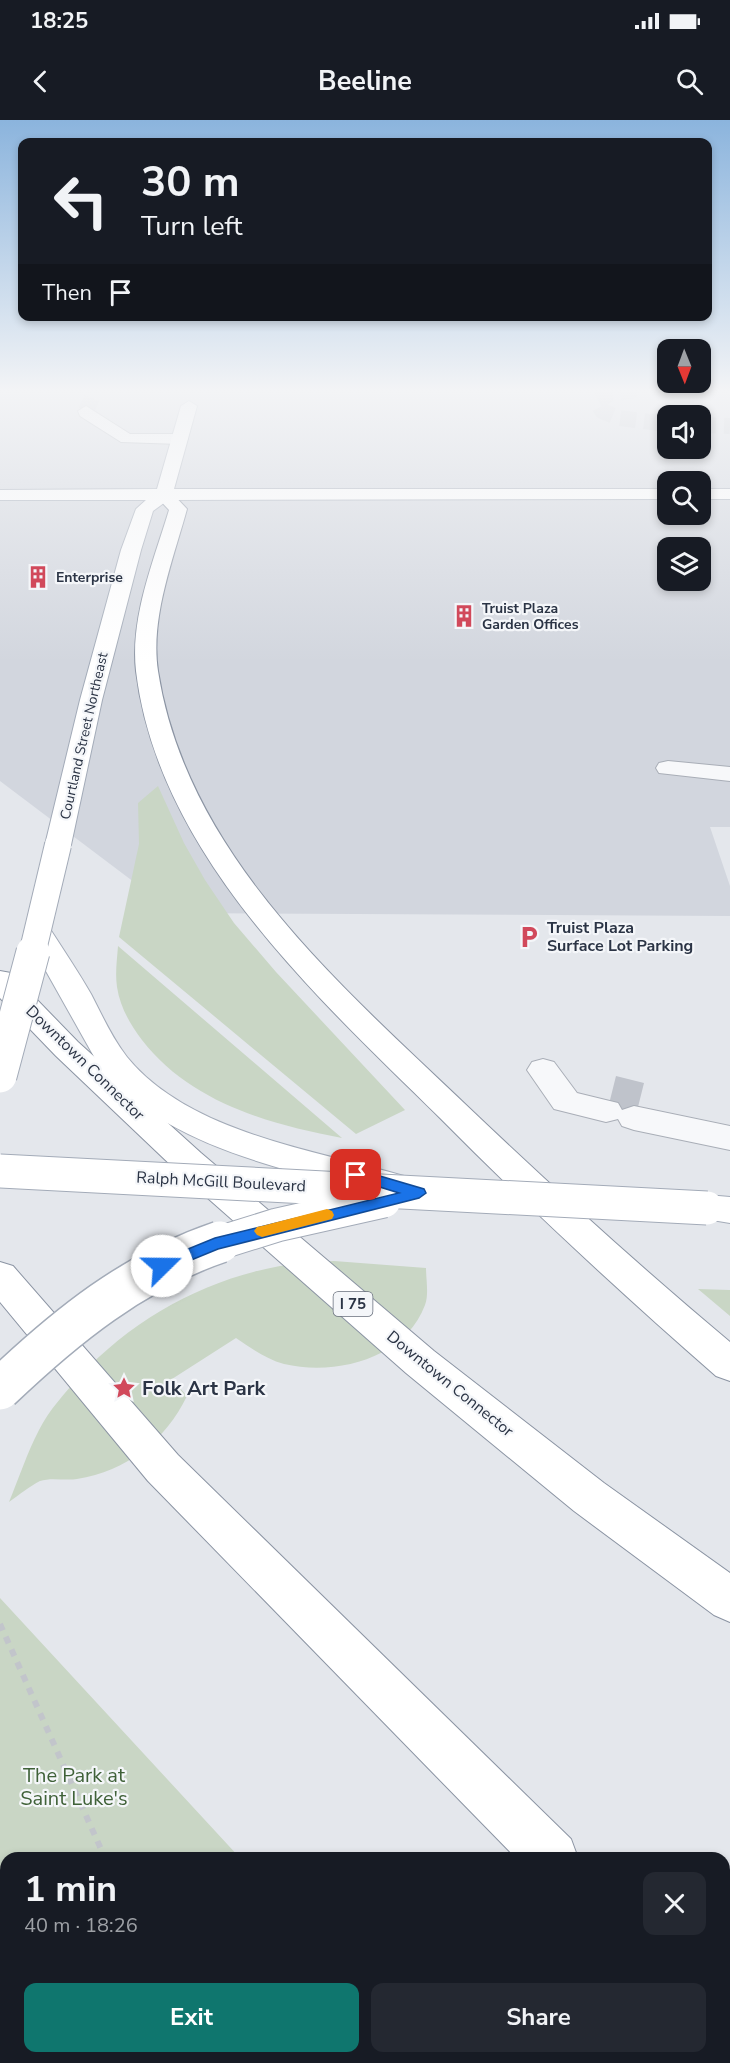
<!DOCTYPE html>
<html lang="en">
<head>
<meta charset="utf-8">
<style>
	:root { --surface:#171b24; --page:#242831; --text:#f1f3f6; --muted:#9ea1a6; --accent:#0f766e }
	body { margin:0; font-family:"Nunito Sans",sans-serif; background:var(--page); color:var(--text); height:100vh; display:flex; flex-direction:column; font-size:22px; white-space:nowrap }
	* { box-sizing:border-box; margin:0 }
	p { font-size:20px; color:var(--muted) }
	.icon { flex:none; width:33px; height:33px; fill:none; stroke:currentColor; stroke-width:2; stroke-linecap:round; stroke-linejoin:round }
	.map { position:relative; flex:1; overflow:hidden }
	.sheet { position:absolute; left:0px; top:1732px; width:730px; height:212px; display:flex; flex-direction:column; background:var(--surface); border-radius:18px 18px 0 0; box-shadow:0 3px 9px #0003 }
	.sheet>* { flex:none }
	.hud { position:absolute; left:18px; top:18px; width:694px; height:183px; border-radius:12px; box-shadow:0 3px 9px #0003; background:#171b24; color:var(--text); overflow:hidden }
	.needle { width:39px; rotate:179deg }
	.buttons { position:absolute; left:657px; top:219px; display:grid; gap:12px }
	.buttons a { display:grid; place-items:center; width:54px; height:54px; border-radius:12px; background:var(--surface); box-shadow:0 3px 9px #0003; font-size:30px }
	.pin { position:absolute; display:grid; place-items:center; width:51px; height:51px; color:#fff; margin:-26px; border-radius:12px; box-shadow:0 3px 9px #0006 }
	.me { position:absolute; width:66px; margin:-33px; rotate:68deg; stroke-linejoin:round; filter:drop-shadow(0 0 4px #0008) }
	.turn { display:flex; align-items:center; gap:21px; height:126px; padding:0 24px; font-size:27px }
	.turn .icon { width:78px; height:78px; stroke-width:2.5 }
	.turn b { display:block; font-size:42px; line-height:51px }
	.then { display:flex; align-items:center; height:57px; padding:0 24px; background:#0003; gap:12px; font-size:22px }
	.round { display:grid; place-items:center; flex:none; width:63px; height:63px; border-radius:12px; background:var(--page) }
	.head { display:flex; align-items:center; justify-content:space-between; height:102px; padding:0 24px }
	h1 { font-size:36px; font-weight:700; line-height:45px }
	.action { display:flex; gap:12px; margin-top:auto; padding:12px 24px }
	.action a { flex:1; height:69px; border-radius:12px; background:var(--accent); color:#fff; font-size:24px; font-weight:700; line-height:69px; text-align:center }
	.action a+a { background:var(--page); color:var(--text) }
	.status { display:flex; justify-content:space-between; align-items:center; height:42px; padding:0 30px; background:var(--surface); direction:ltr }
	.status svg { height:16px; fill:currentColor }
	header { display:flex; justify-content:space-between; align-items:center; height:78px; padding:0 24px; background:var(--surface); font-size:27px; font-weight:700 }
	.map>svg:first-child { display:block }
	.built { fill:#d2d6de; fill-rule:evenodd }
	.green { fill:#c9d6c5 }
	.lines { fill:none; stroke-linecap:round; stroke-linejoin:round }
	.minor-tunnel-far1 { stroke:#bfc3cb; stroke-width:16; stroke-dasharray:16 8; stroke-linecap:butt }
	.minor-tunnel { stroke:#bfc3cb; stroke-width:33; stroke-dasharray:33 16; stroke-linecap:butt }
	.minor-casing { stroke:#a9aeb7; stroke-width:2 }
	.major-casing { stroke:#a3abb8; stroke-width:2 }
	.highway-casing { stroke:#8b94a3; stroke-width:2 }
	.path { stroke:#c2c5cb; stroke-width:6; stroke-dasharray:7 7; stroke-linecap:butt }
	.minor { fill:#f7f8fa; fill-rule:evenodd }
	.major { fill:#fff; fill-rule:evenodd }
	.highway { fill:#fff; fill-rule:evenodd }
	.major-bridge-far2-casing { stroke:#a3abb8; stroke-width:28; stroke-linecap:butt }
	.major-bridge-far1-casing { stroke:#a3abb8; stroke-width:35; stroke-linecap:butt }
	.major-bridge-casing { stroke:#a3abb8; stroke-width:44; stroke-linecap:butt }
	.major-bridge-far2 { stroke:#fff; stroke-width:26 }
	.major-bridge-far1 { stroke:#fff; stroke-width:33 }
	.major-bridge { stroke:#fff; stroke-width:41 }
	.route { fill:#1a73e8; stroke:#114b97; stroke-width:1.5 }
	.slow { fill:#f59e0b }
	.labels { text-anchor:middle; dominant-baseline:central; stroke-width:4.5; stroke-linejoin:round; paint-order:stroke }
	.far-poi-label { font-size:14px; font-weight:bold; fill:#2b3445; stroke:#f4f6f9; text-anchor:start }
	.far-street-label { font-size:14px; fill:#2b3445; stroke:#f4f6f9 }
	.shield { fill:#f4f6f9; stroke:#676e7b; stroke-width:1.5 }
	.shield-label { font-size:15px; font-weight:bold; fill:#2b3445 }
	.poi-label { font-size:16px; font-weight:bold; fill:#2b3445; stroke:#f4f6f9; text-anchor:start }
	.street-label { font-size:16px; fill:#2b3445; stroke:#f4f6f9 }
	.near-poi-label { font-size:20px; font-weight:bold; fill:#2b3445; stroke:#f4f6f9; text-anchor:start }
	.near-park-label { font-size:20px; fill:#3f6138; stroke:#f4f6f9 }
</style>
</head>
<body>
<div class="status"><b>18:25</b><svg viewBox="0 0 49 12"><path d="M0 12V9h3v3zM5 12V6h3v6zM10 12V3h3v9zM15 12V0h3v12zM26 1h20v11H26zM47 4h2v5h-2z"/></svg></div>
<header><svg class="icon" aria-label="back" viewBox="0 0 24 24"><path d="M15 5l-7 7 7 7"/></svg>Beeline<svg class="icon" aria-label="search" viewBox="0 0 24 24"><circle cx="10" cy="10" r="6"/><path d="M15 15l6 6"/></svg></header>
<div class="map">
<svg width="730" height="1943" viewBox="0 0 730 1943">
	<rect width="100%" height="100%" fill="#e4e7ec"/>
	<!-- built -->
	<path class="built" d="M0 270H730V707H710L730 766V796L175 793 0 661ZM668 296H700V328H668ZM668 362H700V394H668ZM668 428H700V460H668Z"/>
	<!-- green -->
	<path class="green" d="M158 666 184 723 205 760 234 803 276 852 405 990 356 1014 119 817 139 724 138 683Z
		M118 826 342 1018C268 1004 190 982 142 920 130 904 120 887 117 867 115 853 117 840 118 826Z
		M334 1141 426 1148C426 1159 429 1175 425 1185 405 1239 336 1256 284 1244 266 1239 251 1228 236 1218L172 1259 187 1276C165 1321 127 1351 77 1359 66 1361 51 1357 40 1361 30 1366 19 1375 9 1382 19 1358 27 1333 39 1310 49 1290 65 1273 80 1256 133 1199 203 1160 280 1146 298 1143 316 1142 334 1141Z
		M698 1169 730 1170V1196Z
		M0 1478 240 1738H6V1938H424L429 1943H0Z"/>
	<g class="lines">
		<!-- minor-tunnel-far1 -->
		<path class="minor-tunnel-far1" d="M636 270 609 274 597 281 602 291 619 298 668 304
			M86 291 92 278
			M700 305 730 306"/>
		<!-- minor-tunnel -->
		<path class="minor-tunnel" d="M612 972 640 979"/>
		<!-- minor casing -->
		<g class="minor-casing">
			<path id="minor" d="M86 286 130 314H180L188 319 180 324 121 322 80 296 78 291Z
				M668 641 730 647V661L659 653 656 648 659 643Z
				M543 939 554 942 577 973 618 983 622 990 634 986 730 1006V1030L634 1010 622 1006 618 999 606 1002 554 989 527 950 532 942Z"/>
		</g>
		<!-- major casing -->
		<g class="major-casing">
			<path id="major" d="M189 281 197 286 174 369H668V379L168 380 153 391 141 430 102 580 71 725 67 731 58 733 49 731 45 725 80 580 121 430 136 389 146 380H0V370L157 369 181 286Z
				M700 369H730V379H700Z
				M38 803 48 806 52 812C65 832 79 853 91 874 102 895 112 918 127 937 189 1013 315 1030 404 1056L409 1065 404 1074 391 1078C295 1051 158 1028 97 942L24 812 28 806Z
				M707 1075 730 1077V1103L694 1097 689 1088 694 1079Z"/>
		</g>
		<!-- highway casing -->
		<g class="highway-casing">
			<path id="highway" d="M164 370 170 371 187 389C173 440 150 498 158 551 186 733 338 863 464 983 550 1065 638 1145 730 1222V1261L716 1256C621 1173 528 1087 439 997 315 875 158 733 136 551 130 497 154 440 169 390L155 375 158 371Z
				M0 851 11 853 78 922 201 1033 434 1231 604 1363 730 1453V1502L714 1495 574 1391 406 1253 177 1051 56 936 0 878Z
				M0 1142 13 1146 178 1335 571 1719 578 1738H516L148 1361 0 1182Z
				M724 1866 730 1868V1927L724 1925Z"/>
		</g>
		<!-- path -->
		<path class="path" d="M0 1504 105 1738
			M222 1938 226 1943"/>
		<!-- minor -->
		<use href="#minor" class="minor"/>
		<!-- major -->
		<use href="#major" class="major"/>
		<!-- highway -->
		<use href="#highway" class="highway"/>
		<!-- major-bridge-far2 casing -->
		<g class="major-bridge-far2-casing">
			<path id="major-bridge-far2" d="M32 834 58 725"/>
		</g>
		<!-- major-bridge-far1 casing -->
		<g class="major-bridge-far1-casing">
			<path id="major-bridge-far1" d="M0 956 33 832
				M0 1051 707 1088
				M216 1124 277 1105 384 1081"/>
		</g>
		<!-- major-bridge casing -->
		<g class="major-bridge-casing">
			<path id="major-bridge" d="M0 1269C65 1207 134 1151 220 1122"/>
		</g>
		<!-- major-bridge-far2 -->
		<use href="#major-bridge-far2" class="major-bridge-far2"/>
		<!-- major-bridge-far1 -->
		<use href="#major-bridge-far1" class="major-bridge-far1"/>
		<!-- major-bridge -->
		<use href="#major-bridge" class="major-bridge"/>
	</g>
	<!-- sky -->
	<linearGradient id="sky" x2="0" y2="1"><stop stop-color="#8bb4dd"/><stop offset="0.5" stop-color="#f3f4f6"/><stop offset="1" stop-color="#f3f4f6" stop-opacity="0"/></linearGradient>
	<rect width="730" height="542" fill="url(#sky)"/>
	<!-- route -->
	<path class="route" d="M356 1049 424 1069 426 1073 419 1078 218 1129 162 1152 156 1150 154 1146 156 1142 215 1118 399 1073 351 1058 348 1055 351 1051Z"/>
	<!-- slow -->
	<path class="slow" d="M327 1089 332 1091 334 1095 332 1099 262 1117 257 1115 254 1111 257 1107 262 1106Z"/>
	<!-- icons -->
	<defs>
		<g id="building-bare" transform="scale(1.8)"><path d="M-4-6H4V6H1V3H-1V6H-4ZM-2.5-4.3h1.7v1.8h-1.7ZM.8-4.3h1.7v1.8H.8ZM-2.5-1h1.7V.8h-1.7ZM.8-1h1.7V.8H.8Z" fill="#d1495b" stroke="#f4f6f9" stroke-width="2.5" paint-order="stroke"/></g>
		<g id="parking-bare" transform="scale(1.8)"><path d="M-3.5-5.5H1a3.5 3.5 0 0 1 0 7H-1V5.5H-3.5ZM-1-3.4V-.6H.8a1.4 1.4 0 0 0 0-2.8Z" fill="#d1495b" stroke="#f4f6f9" stroke-width="2.5" paint-order="stroke"/></g>
		<g id="sight-bare" transform="scale(1.8)"><path d="M0-6L1.8-2.2L6-1.7L2.9 1.2L3.7 5.4L0 3.3L-3.7 5.4L-2.9 1.2L-6-1.7L-1.8-2.2Z" fill="#d1495b" stroke="#f4f6f9" stroke-width="2.5" paint-order="stroke"/></g>
	</defs>
	<g fill-rule="evenodd">
		<use href="#building-bare" x="38" y="457"/>
		<use href="#building-bare" x="464" y="496"/>
		<use href="#parking-bare" x="529" y="817"/>
		<use href="#sight-bare" x="124" y="1268"/>
	</g>
	<g class="labels">
		<!-- far-poi labels -->
		<g class="far-poi-label">
			<text x="56" y="457">Enterprise</text>
			<text x="482" y="488">Truist Plaza<tspan x="482" dy="16">Garden Offices</tspan></text>
		</g>
		<!-- far-street labels -->
		<g class="far-street-label">
			<text transform="translate(84 616) rotate(-77)">Courtland Street Northeast</text>
		</g>
		<!-- shield labels -->
		<rect class="shield" x="333.5" y="1172" width="39" height="24" rx="4.5"/>
		<g class="shield-label">
			<text x="353" y="1184">I 75</text>
		</g>
		<!-- poi labels -->
		<g class="poi-label">
			<text x="547" y="808">Truist Plaza<tspan x="547" dy="18">Surface Lot Parking</tspan></text>
		</g>
		<!-- street labels -->
		<g class="street-label">
			<text transform="translate(85 943) rotate(44)">Downtown Connector</text>
			<text transform="translate(221 1062) rotate(3)">Ralph McGill Boulevard</text>
			<text transform="translate(450 1264) rotate(39)">Downtown Connector</text>
		</g>
		<!-- near-poi labels -->
		<g class="near-poi-label">
			<text x="142" y="1268">Folk Art Park</text>
		</g>
		<!-- near-park labels -->
		<g class="near-park-label">
			<text x="74" y="1655">The Park at<tspan x="74" dy="23">Saint Luke's</tspan></text>
		</g>
	</g>
</svg>
<div class="buttons">
<a><svg class="needle" viewBox="-14 -14 28 28"><path d="M0-13l5 13h-10z" fill="#e53935"/><path d="M0 13l5-13h-10z" fill="#9ea1a6"/></svg></a>
<a><svg class="icon" aria-label="sound" viewBox="0 0 24 24"><path d="M4 9h4l5-4v14l-5-4H4zM17 9q2 3 0 6"/></svg></a>
<a><svg class="icon" aria-label="search" viewBox="0 0 24 24"><circle cx="10" cy="10" r="6"/><path d="M15 15l6 6"/></svg></a>
<a><svg class="icon" aria-label="layers" viewBox="0 0 24 24"><path d="M12 4l9 5-9 5-9-5zM3 14l9 5 9-5"/></svg></a>
</div>
<div class="pin" style="left:356px;top:1055px;background:#d93025"><svg class="icon" aria-label="arrive" viewBox="0 0 24 24"><path d="M6 21V4h12l-3 4 3 4H6"/></svg></div>
<svg class="me" style="left:162px;top:1146px" viewBox="-20 -20 40 40"><circle r="19" fill="#fff"/><path d="M0-13L10 11 0 6-10 11z" fill="#1a73e8"/></svg>
<div class="hud">
<div class="turn"><svg class="icon" aria-label="left" viewBox="0 0 24 24"><path d="M17 20v-9H6M10 6l-5 5 5 5"/></svg><div><b>30 m</b>Turn left</div></div>
<div class="then">Then<svg class="icon" aria-label="arrive" viewBox="0 0 24 24"><path d="M6 21V4h12l-3 4 3 4H6"/></svg></div>
</div>
<section class="sheet">
<div class="head"><div><h1>1 min</h1><p>40 m · 18:26</p></div><a class="round"><svg class="icon" aria-label="close" viewBox="0 0 24 24"><path d="M6 6l12 12M18 6L6 18"/></svg></a></div>
<div class="action"><a>Exit</a><a>Share</a></div>
</section>
</div>
</body>
</html>
